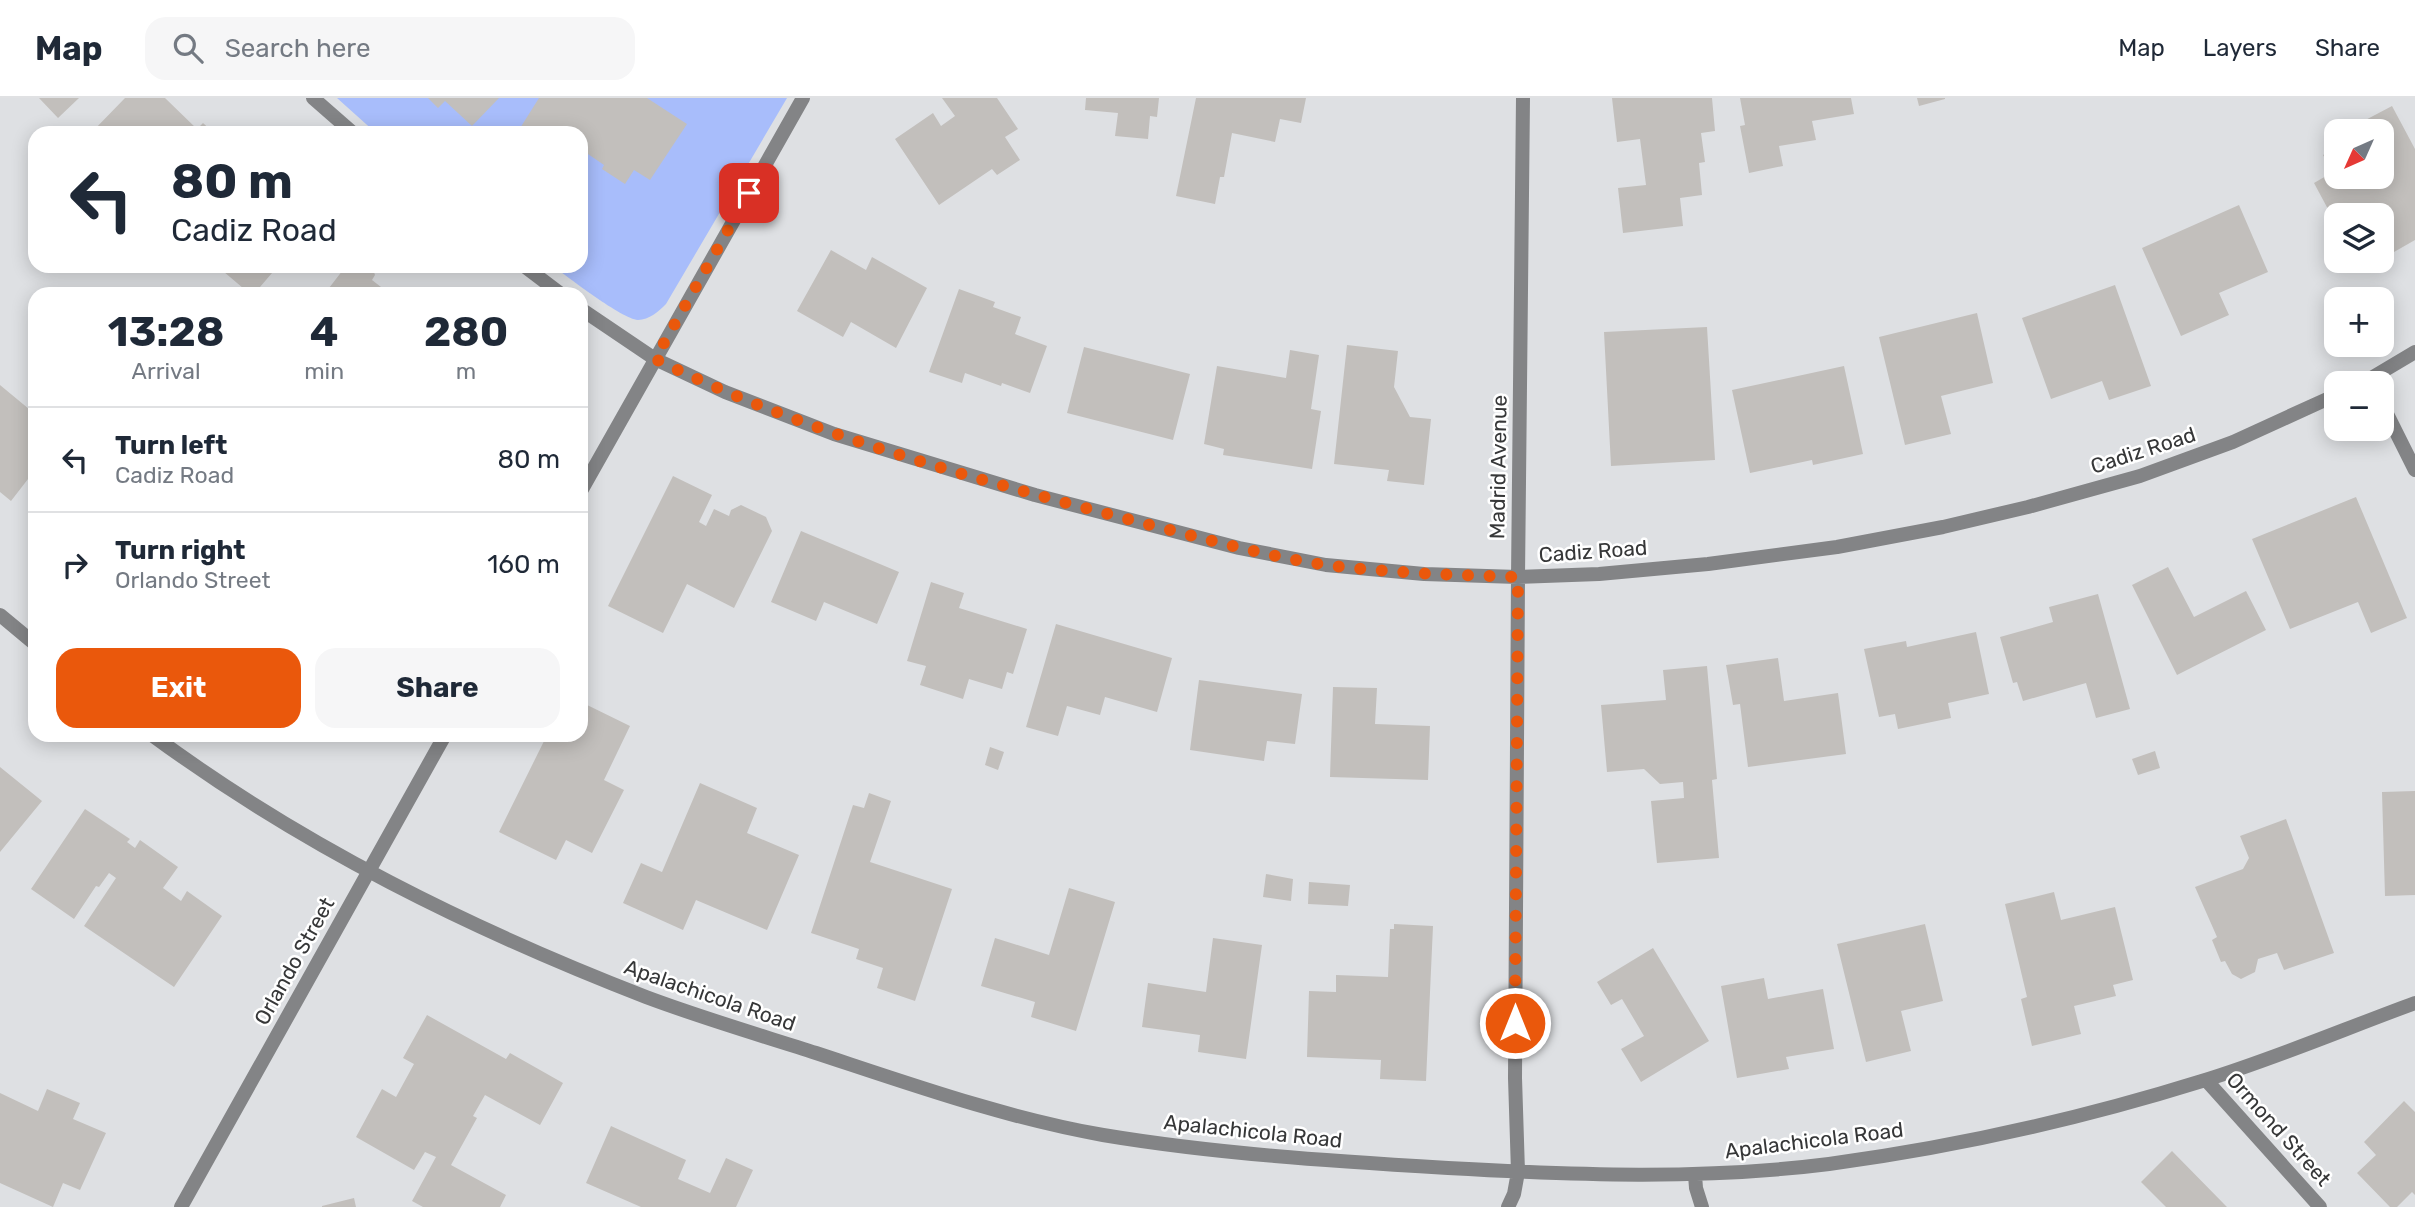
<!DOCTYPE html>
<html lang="en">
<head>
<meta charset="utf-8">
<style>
	:root { --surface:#fff; --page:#f6f6f7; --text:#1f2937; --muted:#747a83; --line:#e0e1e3; --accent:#ea580c }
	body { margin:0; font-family:Rubik,sans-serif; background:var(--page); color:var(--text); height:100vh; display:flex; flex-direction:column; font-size:26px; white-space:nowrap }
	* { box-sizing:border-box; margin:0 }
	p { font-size:23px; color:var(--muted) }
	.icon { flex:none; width:38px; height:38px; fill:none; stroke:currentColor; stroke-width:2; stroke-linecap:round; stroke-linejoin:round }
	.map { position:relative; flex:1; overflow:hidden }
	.side { position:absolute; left:28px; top:189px; width:560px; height:455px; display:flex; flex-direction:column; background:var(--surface); border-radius:21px; box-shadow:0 4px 18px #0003 }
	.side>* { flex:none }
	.top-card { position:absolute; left:28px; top:28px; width:560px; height:147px; border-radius:21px; box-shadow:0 4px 18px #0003; background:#fff; color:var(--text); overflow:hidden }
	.needle { width:46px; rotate:225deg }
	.tools { position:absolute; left:2324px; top:21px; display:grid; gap:14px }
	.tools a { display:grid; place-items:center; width:70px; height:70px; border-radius:14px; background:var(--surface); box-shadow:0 4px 18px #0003; font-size:35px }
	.pin { position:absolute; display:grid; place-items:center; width:60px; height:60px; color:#fff; margin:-30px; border-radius:14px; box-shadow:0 4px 10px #0006 }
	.me { position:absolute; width:77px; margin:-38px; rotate:0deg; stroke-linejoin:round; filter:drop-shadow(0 0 5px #0008) }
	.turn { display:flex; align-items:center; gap:24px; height:147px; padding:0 28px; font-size:32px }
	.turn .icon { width:91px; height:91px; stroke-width:2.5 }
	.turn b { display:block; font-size:49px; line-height:60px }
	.eta { display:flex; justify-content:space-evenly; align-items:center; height:119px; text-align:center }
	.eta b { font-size:42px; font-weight:700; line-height:49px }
	.action { display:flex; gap:14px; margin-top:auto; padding:14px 28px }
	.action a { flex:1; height:80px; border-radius:21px; background:var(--accent); color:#fff; font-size:28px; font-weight:700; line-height:80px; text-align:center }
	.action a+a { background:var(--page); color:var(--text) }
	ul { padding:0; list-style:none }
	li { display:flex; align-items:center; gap:21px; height:105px; padding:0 28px; border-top:2px solid var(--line) }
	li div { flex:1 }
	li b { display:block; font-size:26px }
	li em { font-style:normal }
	header { display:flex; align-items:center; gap:42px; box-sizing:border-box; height:98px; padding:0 35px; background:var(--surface); border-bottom:2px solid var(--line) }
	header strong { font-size:33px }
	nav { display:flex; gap:38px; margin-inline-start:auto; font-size:24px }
	.search { width:490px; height:63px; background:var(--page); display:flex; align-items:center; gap:18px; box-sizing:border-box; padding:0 24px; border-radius:21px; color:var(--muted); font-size:26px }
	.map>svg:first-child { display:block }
	.green { fill:#a8bdfb }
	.building { fill:#c2bfbc }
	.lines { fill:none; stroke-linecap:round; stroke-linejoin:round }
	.street { stroke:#838486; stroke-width:14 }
	.route { stroke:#ea580c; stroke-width:12; stroke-dasharray:0 21.6 }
	.labels { text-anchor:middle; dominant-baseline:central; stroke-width:5; stroke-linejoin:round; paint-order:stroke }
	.street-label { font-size:21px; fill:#363738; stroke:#fff }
</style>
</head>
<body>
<header>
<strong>Map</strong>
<div class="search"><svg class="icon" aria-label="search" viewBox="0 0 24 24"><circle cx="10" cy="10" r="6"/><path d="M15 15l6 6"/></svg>Search here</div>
<nav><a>Map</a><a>Layers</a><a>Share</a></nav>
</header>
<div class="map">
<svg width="2415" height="1109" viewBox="0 0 2415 1109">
	<rect width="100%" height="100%" fill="#dee0e3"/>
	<!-- green -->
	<path class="green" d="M337 0H787L666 206C659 213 649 222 638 222 622 221 568 179 553 168H581V35H376Z"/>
	<!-- building -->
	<path class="building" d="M39 0H79L58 20Z
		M125 0H165L197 31 203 25 214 35H91Z
		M428 0H499L472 28 445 3 438 10Z
		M539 0H647L687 26 650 82 634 72 625 86 602 71 604 67 585 54 581 60V35H517Z
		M942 0H997L1018 31 1005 39 1020 62 997 77 992 71 939 107 895 41 933 15 941 28 955 18Z
		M1086 0H1159L1157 19 1150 18 1148 41 1115 38 1118 15 1085 12Z
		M1196 0H1306L1301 25 1280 21 1275 44 1232 35 1224 79H1220L1215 106 1176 98Z
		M1612 0H1712L1715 33 1701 35 1705 64 1699 65 1702 97 1680 100 1683 128 1623 135 1618 90 1646 87 1640 41 1617 44Z
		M1740 0H1851L1854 16 1812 23 1816 42 1779 48 1783 68 1749 75 1740 28 1745 27Z
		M1917 0H1945V1L1919 8Z
		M2392 8 2415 51V142L2394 154 2387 142 2382 145V117H2336V126L2314 85 2333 74 2323 57 2336 50V79H2382V33H2360L2356 27Z
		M2239 107 2268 174 2219 195 2229 217 2181 238 2142 150Z
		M831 152 866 172 872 159 927 190 896 250 851 224 843 239 797 213Z
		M217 168H278L254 196H250Z
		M346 168H372L375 177 372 182 390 196H337L329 190Z
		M2115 187 2151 288 2109 302 2102 283 2051 301 2022 220Z
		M959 191 995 204 993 209 1021 219 1015 236 1047 248 1030 295 1002 285 1001 288 965 275 962 285 929 274Z
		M1977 215 1993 285 1941 298 1951 336 1905 347 1879 239Z
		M1707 229 1715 362 1611 368 1604 234Z
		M1347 247 1398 253 1394 289 1410 319 1431 321 1424 387 1387 383 1389 372 1334 366Z
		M1084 249 1190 276 1173 342 1067 315Z
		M1290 252 1319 257 1311 311 1321 313 1312 371 1223 357 1224 351 1204 346 1217 268 1286 280Z
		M1844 268 1863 356 1813 367 1812 362 1750 375 1732 292Z
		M0 287 35 316V372L11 403 0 394Z
		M673 378 712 397 699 424 706 428 714 411 729 418 731 412 741 407 766 419 772 433 734 510 687 486 663 535 608 508Z
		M2356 399 2407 520 2371 535 2358 504 2290 531 2252 441Z
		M801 433 899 474 877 526 824 504 816 523 771 504Z
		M2168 469 2194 519 2246 493 2266 532 2177 577 2132 487Z
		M931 484 964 495 959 510 1027 531 1013 576 1007 574 1002 591 969 581 963 601 920 587 926 568 907 563Z
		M2098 496 2130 611 2096 620 2086 585 2023 603 2017 584 2013 585 2000 539 2053 524 2049 509Z
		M1056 526 1172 560 1157 614 1105 599 1100 617 1067 608 1058 638 1026 629Z
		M1976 534 1989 596 1948 605 1951 620 1898 631 1895 616 1879 619 1864 551 1906 543 1907 549Z
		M1778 560 1784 603 1838 595 1846 656 1748 669 1740 606 1733 607 1726 567Z
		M1707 568 1717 681 1712 682 1719 760 1657 765 1651 703 1684 700 1683 684 1660 686 1644 671 1607 674 1601 607 1666 602 1663 572Z
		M1199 582 1302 596 1295 646 1267 643 1264 663 1190 652Z
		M1333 589 1377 590 1375 626 1430 628 1428 682 1330 679Z
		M581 604 630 628 604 682 624 692 592 755 566 742 556 762 499 734 547 637H581Z
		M990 649 1004 654 998 672 985 667Z
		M2155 653 2160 670 2138 677 2132 661Z
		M0 669 42 703 0 754Z
		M700 685 757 710 747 735 799 757 767 832 696 802 683 832 623 805 641 765 662 774Z
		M2415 693V797L2385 798 2382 694Z
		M869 695 891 703 870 764 952 791 915 903 877 890 883 870 856 861 859 851 811 835 853 707 864 710Z
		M85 711 130 741 127 744 135 750 140 742 178 769 163 790 181 803 187 793 222 818 174 889 84 828 116 780 109 775 99 789 96 788 74 821 31 791Z
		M2286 721 2334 855 2284 872 2277 855 2258 861 2255 874 2241 881 2232 876 2225 863 2221 864 2212 842 2217 839 2195 789 2243 771 2249 760 2240 738Z
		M1266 776 1293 781 1291 803 1263 799Z
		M1309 784 1350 787 1348 808 1308 806Z
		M1069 790 1115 804 1076 933 1031 919 1035 904 981 888 995 840 1049 857Z
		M2054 794 2061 822 2115 809 2133 882 2113 887 2116 898 2074 908 2081 936 2032 948 2021 901 2027 899 2005 806Z
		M1394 826 1433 828 1426 983 1380 981 1381 962 1307 959 1309 893 1336 894V877L1388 879 1390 831H1394Z
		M1925 826 1943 903 1901 913 1911 953 1866 964 1837 846Z
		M1213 840 1262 847 1246 961 1198 954 1200 937 1142 929 1148 885 1206 894Z
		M1653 850 1709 943 1641 984 1621 951 1644 938 1622 901 1611 907 1597 884Z
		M1764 880 1768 901 1823 891 1834 951 1786 959 1789 971 1737 980 1721 888Z
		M427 917 506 961 510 955 563 985 540 1027 485 997 473 1018 477 1020 451 1067 506 1097 500 1109H423L412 1103 436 1059 425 1054 414 1072 356 1039 382 991 396 999 414 966 403 960Z
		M47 991 80 1005 73 1021 106 1035 80 1092 63 1085 53 1109 0 1085V995L38 1013Z
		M2404 1003 2415 1014V1097L2412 1094 2397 1109H2390L2357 1075 2376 1057 2364 1044Z
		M611 1028 686 1062 678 1081 710 1095 726 1060 753 1072 736 1109H641L586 1085Z
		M2172 1053 2224 1106 2227 1109H2166L2141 1084Z
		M354 1100 356 1109H322V1108Z"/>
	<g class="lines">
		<!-- street -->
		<path class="street" d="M313 0 353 35
			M524 168 561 196
			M581 211 655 261 725 294 834 336 1035 397 1239 450 1326 467 1424 476 1518 479 1599 476 1708 466 1837 449 1943 429 2028 409 2140 378 2233 344 2336 297
			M2363 285 2415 254
			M2382 306 2415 372
			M581 393 803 0
			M0 517 35 546
			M152 637C304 749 471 831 646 899 702 920 760 937 816 955 910 986 1006 1020 1103 1037 1217 1056 1332 1063 1448 1070 1574 1077 1703 1082 1829 1066 1955 1049 2080 1021 2202 983 2274 961 2344 931 2415 905
			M2206 982 2320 1109
			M1695 1077 1696 1090 1702 1109
			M181 1109 445 637
			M1508 1109 1514 1096 1518 1074 1515 980 1518 479 1523 0"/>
	</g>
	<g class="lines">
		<!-- route -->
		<path class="route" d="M749 95 655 261C768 317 887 355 1008 389 1069 406 1131 422 1193 438 1237 449 1282 461 1327 467 1390 475 1454 477 1518 479L1515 925"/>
	</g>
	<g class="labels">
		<!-- street labels -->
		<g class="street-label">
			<text transform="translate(2143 352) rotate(-18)">Cadiz Road</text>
			<text transform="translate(1498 369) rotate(-89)">Madrid Avenue</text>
			<text transform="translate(1593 453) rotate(-4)">Cadiz Road</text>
			<text transform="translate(294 863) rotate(-61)">Orlando Street</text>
			<text transform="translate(710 897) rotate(19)">Apalachicola Road</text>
			<text transform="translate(2279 1031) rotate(48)">Ormond Street</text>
			<text transform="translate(1253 1033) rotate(6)">Apalachicola Road</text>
			<text transform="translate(1814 1042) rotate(-7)">Apalachicola Road</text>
		</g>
	</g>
</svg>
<div class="tools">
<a><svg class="needle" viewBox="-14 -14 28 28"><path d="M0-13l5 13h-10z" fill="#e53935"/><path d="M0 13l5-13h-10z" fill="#747a83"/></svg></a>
<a><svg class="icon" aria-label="layers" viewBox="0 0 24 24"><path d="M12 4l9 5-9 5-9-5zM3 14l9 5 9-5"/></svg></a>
<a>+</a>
<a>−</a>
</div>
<div class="pin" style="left:749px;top:95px;background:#d93025"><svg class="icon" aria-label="arrive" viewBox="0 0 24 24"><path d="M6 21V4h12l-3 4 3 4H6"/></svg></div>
<svg class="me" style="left:1515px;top:925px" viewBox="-20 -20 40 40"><circle r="17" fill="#ea580c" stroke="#fff" stroke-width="3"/><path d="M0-11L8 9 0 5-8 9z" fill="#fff"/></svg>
<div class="top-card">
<div class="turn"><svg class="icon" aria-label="left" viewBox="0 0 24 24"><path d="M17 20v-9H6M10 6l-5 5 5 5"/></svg><div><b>80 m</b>Cadiz Road</div></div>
</div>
<section class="side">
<div class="eta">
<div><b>13:28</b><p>Arrival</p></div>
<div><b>4</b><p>min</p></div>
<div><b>280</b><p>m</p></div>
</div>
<ul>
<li><svg class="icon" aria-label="left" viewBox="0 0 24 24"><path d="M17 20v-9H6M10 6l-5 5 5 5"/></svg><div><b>Turn left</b><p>Cadiz Road</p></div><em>80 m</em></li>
<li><svg class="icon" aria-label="right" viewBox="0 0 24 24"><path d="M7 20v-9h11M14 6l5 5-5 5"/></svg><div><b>Turn right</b><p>Orlando Street</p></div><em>160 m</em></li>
</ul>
<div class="action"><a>Exit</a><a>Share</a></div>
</section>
</div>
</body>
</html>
